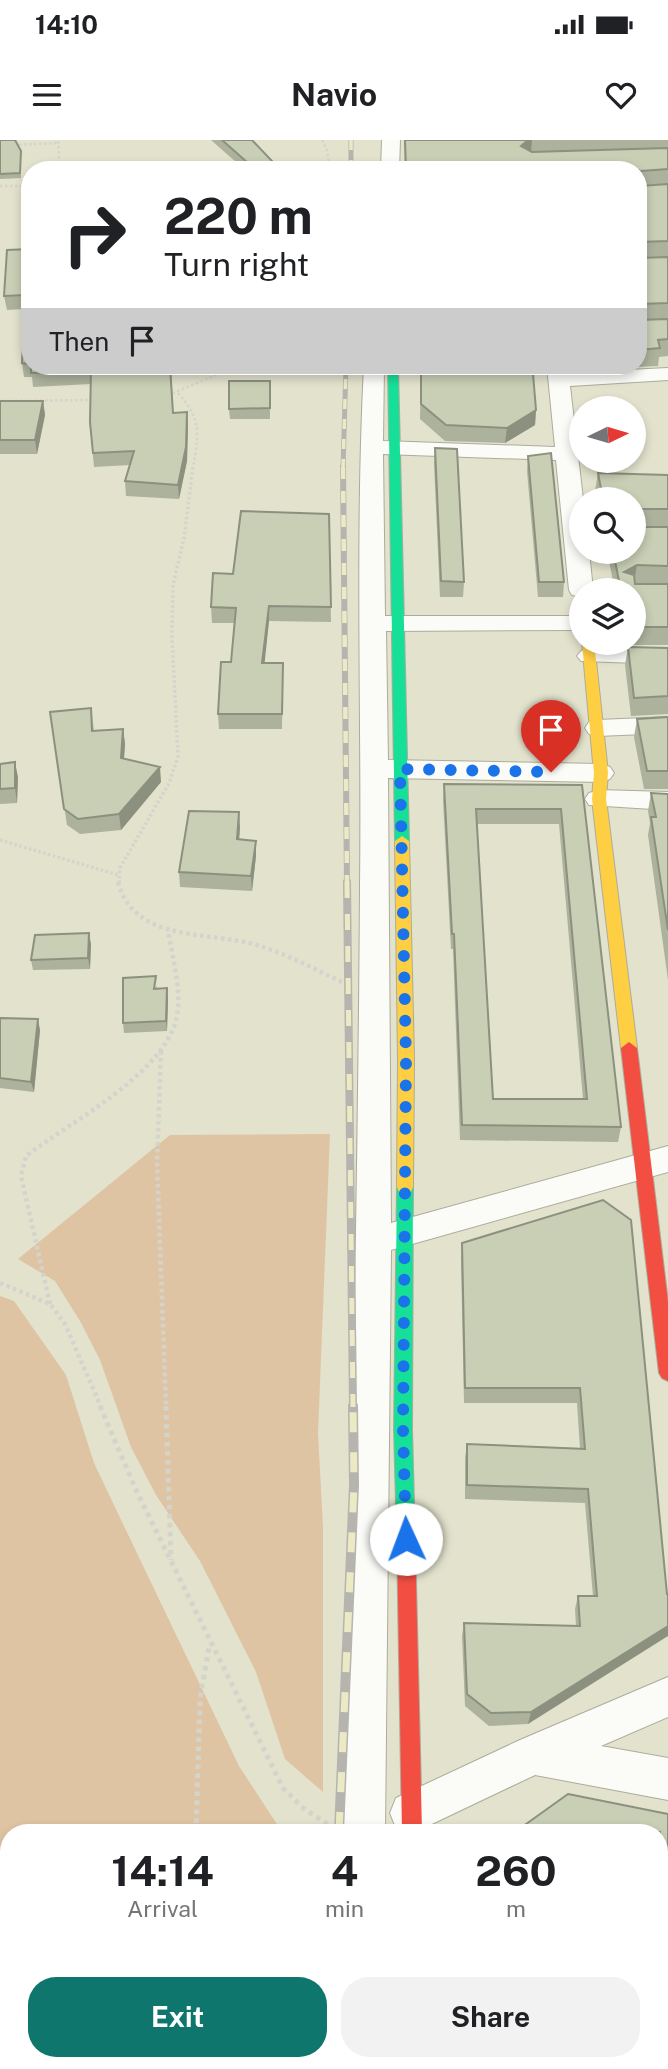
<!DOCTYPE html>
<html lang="en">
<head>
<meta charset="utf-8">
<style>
	:root { --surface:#fff; --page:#f2f2f2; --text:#202124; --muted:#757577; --accent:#0f766e }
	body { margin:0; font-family:"Public Sans",sans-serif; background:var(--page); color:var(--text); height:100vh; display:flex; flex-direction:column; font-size:26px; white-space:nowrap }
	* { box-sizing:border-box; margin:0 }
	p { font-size:23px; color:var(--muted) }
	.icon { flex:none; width:38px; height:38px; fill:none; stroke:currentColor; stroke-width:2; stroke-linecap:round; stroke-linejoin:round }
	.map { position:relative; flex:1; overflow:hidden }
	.details { position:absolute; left:0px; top:1684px; width:668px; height:247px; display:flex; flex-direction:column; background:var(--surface); border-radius:28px 28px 0 0; box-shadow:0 4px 10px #0003 }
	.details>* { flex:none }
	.hud { position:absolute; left:21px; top:21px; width:626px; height:214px; border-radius:28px; box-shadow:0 4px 10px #0003; background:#fff; color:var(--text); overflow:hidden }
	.needle { width:46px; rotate:85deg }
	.fabs { position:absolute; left:569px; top:256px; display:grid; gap:14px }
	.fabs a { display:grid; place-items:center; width:77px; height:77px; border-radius:50%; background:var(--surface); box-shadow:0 4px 10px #0003; font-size:35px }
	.pin { position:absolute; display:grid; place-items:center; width:60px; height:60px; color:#fff; margin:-72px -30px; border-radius:50% 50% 50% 0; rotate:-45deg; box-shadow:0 0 7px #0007 }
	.pin .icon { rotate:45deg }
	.me { position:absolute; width:77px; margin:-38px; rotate:358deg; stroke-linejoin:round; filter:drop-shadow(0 0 5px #0008) }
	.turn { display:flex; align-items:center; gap:24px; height:147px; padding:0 28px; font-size:32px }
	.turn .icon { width:91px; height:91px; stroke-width:2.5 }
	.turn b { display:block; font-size:49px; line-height:60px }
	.then { display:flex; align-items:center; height:66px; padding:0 28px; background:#0003; gap:14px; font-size:26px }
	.eta { display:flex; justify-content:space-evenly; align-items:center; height:119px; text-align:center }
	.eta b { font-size:42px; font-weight:700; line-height:49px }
	.cta { display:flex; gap:14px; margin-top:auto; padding:14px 28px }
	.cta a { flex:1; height:80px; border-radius:28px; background:var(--accent); color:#fff; font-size:28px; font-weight:700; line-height:80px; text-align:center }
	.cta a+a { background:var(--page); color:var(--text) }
	.status { display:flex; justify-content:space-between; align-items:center; height:49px; padding:0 35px; background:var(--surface); direction:ltr }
	.status svg { height:19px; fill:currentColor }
	header { display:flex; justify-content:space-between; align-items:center; height:91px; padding:0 28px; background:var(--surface); font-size:32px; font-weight:700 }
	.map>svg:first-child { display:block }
	.green { fill:#dfc4a3 }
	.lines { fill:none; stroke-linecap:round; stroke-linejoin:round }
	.street-casing { stroke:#acac9c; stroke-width:2 }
	.fast-casing { stroke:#acac9c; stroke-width:2 }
	.slow-casing { stroke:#acac9c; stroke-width:2 }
	.jam-casing { stroke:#acac9c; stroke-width:2 }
	.path-far3 { stroke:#d4d4cd; stroke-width:2.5; stroke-dasharray:2.5 2.5; stroke-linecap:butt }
	.path-far2 { stroke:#d4d4cd; stroke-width:3.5; stroke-dasharray:2.5 2.5; stroke-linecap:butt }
	.path-far1 { stroke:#d4d4cd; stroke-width:4.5; stroke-dasharray:3.5 3.5; stroke-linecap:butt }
	.path { stroke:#d4d4cd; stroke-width:5; stroke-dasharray:4.5 4.5; stroke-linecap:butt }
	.street { fill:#fbfbf8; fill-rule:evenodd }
	.fast { fill:#16e098; fill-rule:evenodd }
	.slow { fill:#ffcf43; fill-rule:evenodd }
	.jam { fill:#f24e42; fill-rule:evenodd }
	.rail-far3-casing { stroke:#b5b4af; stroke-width:5 }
	.rail-far2-casing { stroke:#b5b4af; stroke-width:6 }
	.rail-far1-casing { stroke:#b5b4af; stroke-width:8 }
	.rail-casing { stroke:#b5b4af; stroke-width:10 }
	.rail-far3 { stroke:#ebeac4; stroke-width:3.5; stroke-dasharray:10; stroke-linecap:butt }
	.rail-far2 { stroke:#ebeac4; stroke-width:4.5; stroke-dasharray:12; stroke-linecap:butt }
	.rail-far1 { stroke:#ebeac4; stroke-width:5; stroke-dasharray:16; stroke-linecap:butt }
	.rail { stroke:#ebeac4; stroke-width:7; stroke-dasharray:20; stroke-linecap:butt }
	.wall { fill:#acb29c; fill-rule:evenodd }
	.shaded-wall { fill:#8c917f }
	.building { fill:#c8cfb5; stroke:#8c917f; stroke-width:2; fill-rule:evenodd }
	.route { stroke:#1a73e8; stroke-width:12; stroke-dasharray:0 21.6 }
</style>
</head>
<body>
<div class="status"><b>14:10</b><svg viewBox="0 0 49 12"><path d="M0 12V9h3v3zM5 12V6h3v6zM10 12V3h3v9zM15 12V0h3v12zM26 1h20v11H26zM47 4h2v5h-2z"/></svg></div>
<header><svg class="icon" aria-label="menu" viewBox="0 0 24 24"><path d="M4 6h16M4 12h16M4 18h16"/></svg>Navio<svg class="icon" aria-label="heart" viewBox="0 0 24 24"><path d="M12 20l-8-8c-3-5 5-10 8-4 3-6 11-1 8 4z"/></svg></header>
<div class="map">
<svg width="668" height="1929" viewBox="0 0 668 1929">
	<rect width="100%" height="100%" fill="#e2e2cd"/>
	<!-- green -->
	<path class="green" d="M330 994 318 1293 323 1387V1652L285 1619 256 1532 200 1421 156 1355 131 1307 100 1220 80 1181 55 1141 18 1119 170 995Z
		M0 1156 14 1161 66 1235 94 1323 123 1384 239 1626 282 1692H9V1922H234L230 1929H0Z"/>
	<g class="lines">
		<!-- street casing -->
		<g class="street-casing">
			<path id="street" d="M382 0H400L399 30H381Z
				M364 226H384L383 301 555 307 547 226H567L568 233 668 228V240L570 246 583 359 581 411H589L593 450H581V457L572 455 569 450 556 320 383 314 385 476H581V490L386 491 388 620 601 624 610 627 614 633 610 639 601 642 388 638 391 1083 668 1006V1032L391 1110 385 1692H343C351 1377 358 1063 360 748 362 574 355 399 364 226Z
				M590 508H668V524L581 521 577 516 581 511Z
				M668 577V593L598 596 589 594 585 588 589 582 598 580Z
				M599 650 668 652V670L589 665 585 659 589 653Z
				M668 1537V1577L601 1606 668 1618V1660L535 1635 415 1692 396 1688 390 1673 396 1658 520 1600Z
				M660 1862 668 1863V1907L660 1906Z
				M362 1922H407L409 1929H363Z
				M421 1922H470L473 1929H424Z"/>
		</g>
		<!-- fast casing -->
		<g class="fast-casing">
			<path id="fast" d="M388 226H398L409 701 402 706 395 701Z
				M405 1040 411 1042 413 1047 412 1289 415 1400 413 1406 406 1409 399 1406 397 1400 394 1289 397 1047 399 1042Z"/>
		</g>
		<!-- slow casing -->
		<g class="slow-casing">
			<path id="slow" d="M582 502H594L608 633 606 659 637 908 629 914 621 908 592 659 594 633Z
				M402 696 409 701 414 920 413 1047 411 1052H399L397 1047 398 920 395 701Z"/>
		</g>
		<!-- jam casing -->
		<g class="jam-casing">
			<path id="jam" d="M629 902 637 908 668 1162V1241L662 1238 659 1233 621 908Z
				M406 1391 413 1394 415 1400 422 1692H402L397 1400 399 1394Z"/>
		</g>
		<!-- path-far3 -->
		<path class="path-far3" d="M322 0 327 10 330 30
			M58 1 60 30
			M14 5 58 3
			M0 46H30
			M239 226H316
			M328 226 351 230
			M178 253C203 281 198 294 193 329
			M168 255 238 226
			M0 261 94 260"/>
		<!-- path-far2 -->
		<path class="path-far2" d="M0 700 118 735
			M119 743 120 728 169 643 178 617 172 496 173 445 184 398 193 327"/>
		<!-- path-far1 -->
		<path class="path-far1" d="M118 742C135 805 212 790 260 806 289 815 316 830 344 843
			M161 911 157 1023 166 1267
			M0 1143 50 1164 65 1184 101 1267
			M50 1164 21 1036 26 1016C70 982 166 933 177 876 182 849 172 817 168 790"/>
		<!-- path -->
		<path class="path" d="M100 1266 136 1350 283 1648 303 1668 330 1686
			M166 1266 171 1420
			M196 1692 200 1559 209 1507
			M200 1922V1929
			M256 1929 259 1922"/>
		<!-- street -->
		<use href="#street" class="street"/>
		<!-- fast -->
		<use href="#fast" class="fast"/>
		<!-- slow -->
		<use href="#slow" class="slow"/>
		<!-- jam -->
		<use href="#jam" class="jam"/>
		<!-- rail-far3 casing -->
		<g class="rail-far3-casing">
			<path id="rail-far3" d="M351 0V30
				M343 329 346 226"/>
		</g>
		<!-- rail-far2 casing -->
		<g class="rail-far2-casing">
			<path id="rail-far2" d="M343 327 347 743"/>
		</g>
		<!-- rail-far1 casing -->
		<g class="rail-far1-casing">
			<path id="rail-far1" d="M347 742 353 1267"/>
		</g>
		<!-- rail casing -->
		<g class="rail-casing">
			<path id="rail" d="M339 1692 354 1345 353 1266
				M330 1929 331 1922"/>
		</g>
		<!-- rail-far3 -->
		<use href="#rail-far3" class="rail-far3"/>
		<!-- rail-far2 -->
		<use href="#rail-far2" class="rail-far2"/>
		<!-- rail-far1 -->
		<use href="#rail-far1" class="rail-far1"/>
		<!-- rail -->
		<use href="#rail" class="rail"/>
	</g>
	<!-- wall -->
	<path class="wall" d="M0 0 21 11V38L0 39Z
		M211 0H252L272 30H245Z
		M404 0H668V216L659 217 658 226 576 230 575 226H639V30H405Z
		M30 109V226H171L173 273 187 272 188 286 187 321 179 359 126 356 125 341 130 325 94 327 90 282 91 244 33 247 32 237H24L22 223 24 169 7 170 4 156Z
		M421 231 536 270 535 285 505 303 445 301 420 279Z
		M270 241V279H230L229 269Z
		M0 261H43L45 275 37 314H0Z
		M435 308 464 442 463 457H440L434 323Z
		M528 316 564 442 563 457H538L527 331Z
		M598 333 668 335V505H616V502H634V450H611L613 441 607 411H634V359H597L595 351Z
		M329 374 331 482 269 481 264 523H283L282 589H219L218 574 231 522 234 483H212L211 467 233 434Z
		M628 507 668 508V574L631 576 625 525Z
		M91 568 94 591 123 589 125 604 124 618 161 642 121 690 80 694 67 685 50 572Z
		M668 577V649H644L634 597 637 579Z
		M0 624 18 637 17 663 0 664Z
		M444 644 582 645 621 987 618 1002 460 1000 453 809H451L443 660ZM477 684H559L583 959H493Z
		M651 653 668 654V840L648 695 650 683 648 671Z
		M240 687 239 699 256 701V716L252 751 180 747 179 732Z
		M91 804 90 829 33 830 31 820Z
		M157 846V849L167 848 168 859 167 891 124 893 123 883Z
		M0 878 40 890 34 952 0 948Z
		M603 1060 667 1454 528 1584 489 1586 465 1566 462 1496 464 1483 576 1486 575 1469 578 1456H593L585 1363 465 1359V1318L467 1304 580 1308 577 1263H464L461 1118 462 1103Z
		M668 1674V1836L660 1834V1692Z
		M660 1889H663L666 1900H668V1929H618L620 1927 616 1922H660Z"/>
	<!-- shaded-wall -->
	<path class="shaded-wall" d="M528 0H532L531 13 521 6Z
		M272 21V30H264Z
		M43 261 45 275 37 314 35 300Z
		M536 270 535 285 505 303 507 288Z
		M187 272 188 286 187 321 179 359 178 345Z
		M637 425 634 443 624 432Z
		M269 466V481L263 538 262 523Z
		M123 589 125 604 123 633 121 618Z
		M15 622 18 637 17 663 15 648Z
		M160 627 161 642 121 690 119 674Z
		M239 672 240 687 238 714 237 699Z
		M256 701V716L252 751 251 736Z
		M89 793 91 804 90 829 88 818Z
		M167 848 168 859 167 891 166 881Z
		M38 879 40 890 34 952 31 942Z
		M668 1486V1496L528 1584 531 1572Z"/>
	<!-- building -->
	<path class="building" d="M0 0H15L21 11 20 33 0 34Z
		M222 0H252L272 21 264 30H256Z
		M405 0H528L521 6 532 12 668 8V29L641 31 639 33V30H406Z
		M639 44 641 46 668 44V101L639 102V118L668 117V163L639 164 640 180 668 179V199L658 200 660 208 639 210Z
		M30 109V224L22 223 25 155 4 156 7 110Z
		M31 226H170L173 273 187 272 186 307 178 345 125 341 134 311 93 313 90 282 91 230 31 233Z
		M431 226H521L533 234 536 270 507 288 446 285 421 264V231Z
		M229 241H270V268L229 269Z
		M0 261H43L35 300H0Z
		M435 308 457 309 464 442 441 441Z
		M551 313 564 442H539L528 316Z
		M598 333 668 335V369H635V387H668V426L637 425 624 432 634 435 635 444H668V487H634V450H614L613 441H619L613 411H634V359H603Z
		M241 371 329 374 331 467 269 466 262 523H283L282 574H218L221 522H231L236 468 211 467 213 433 233 434Z
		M628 507 668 508V556L634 558Z
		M91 568 92 591 123 589 121 618 160 627 119 674 78 679 64 669 50 572Z
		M668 577V631H647L637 579Z
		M15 622V648L0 649V624Z
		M444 644 582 645 621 987 462 985 454 794H452ZM476 669H561L587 959H493Z
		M651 653 668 654V790L651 677H656Z
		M189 671 239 672 237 699 256 701 251 736 179 732Z
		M89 793 88 818 31 820 35 795Z
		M156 836 154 849 167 848 166 881 123 883V838Z
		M0 878 38 879 31 942 0 938Z
		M603 1060 631 1080 667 1454H668V1486L531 1572 491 1573 467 1554 464 1483 580 1486 578 1456H597L588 1349 467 1345V1304L585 1309 580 1248H465L462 1103Z
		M568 1654 668 1674V1825L660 1823V1692H515Z
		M660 1889H663L666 1900H668V1929H618L627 1922H660Z"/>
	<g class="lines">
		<!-- route -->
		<path class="route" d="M406 1399 403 1289 406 920 400 629 551 632"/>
	</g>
</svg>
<div class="fabs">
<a><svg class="needle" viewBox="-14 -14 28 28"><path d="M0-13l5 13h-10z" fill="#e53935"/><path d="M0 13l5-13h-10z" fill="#757577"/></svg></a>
<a><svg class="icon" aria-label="search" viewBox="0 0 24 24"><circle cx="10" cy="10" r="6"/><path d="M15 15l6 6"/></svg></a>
<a><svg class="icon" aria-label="layers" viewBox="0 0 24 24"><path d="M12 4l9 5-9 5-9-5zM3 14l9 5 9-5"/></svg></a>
</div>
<div class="pin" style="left:551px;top:632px;background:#d93025"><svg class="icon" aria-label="arrive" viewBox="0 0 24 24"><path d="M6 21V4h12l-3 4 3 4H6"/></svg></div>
<svg class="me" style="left:406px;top:1399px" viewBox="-20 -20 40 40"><circle r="19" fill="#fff"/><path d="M0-13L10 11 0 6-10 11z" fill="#1a73e8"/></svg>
<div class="hud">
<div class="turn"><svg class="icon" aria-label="right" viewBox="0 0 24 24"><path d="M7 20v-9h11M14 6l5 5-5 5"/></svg><div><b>220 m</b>Turn right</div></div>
<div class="then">Then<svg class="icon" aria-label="arrive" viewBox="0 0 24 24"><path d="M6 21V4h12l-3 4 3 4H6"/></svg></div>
</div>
<section class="details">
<div class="eta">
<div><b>14:14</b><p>Arrival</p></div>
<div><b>4</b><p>min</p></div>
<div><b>260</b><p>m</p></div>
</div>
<div class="cta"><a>Exit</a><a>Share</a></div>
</section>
</div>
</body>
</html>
